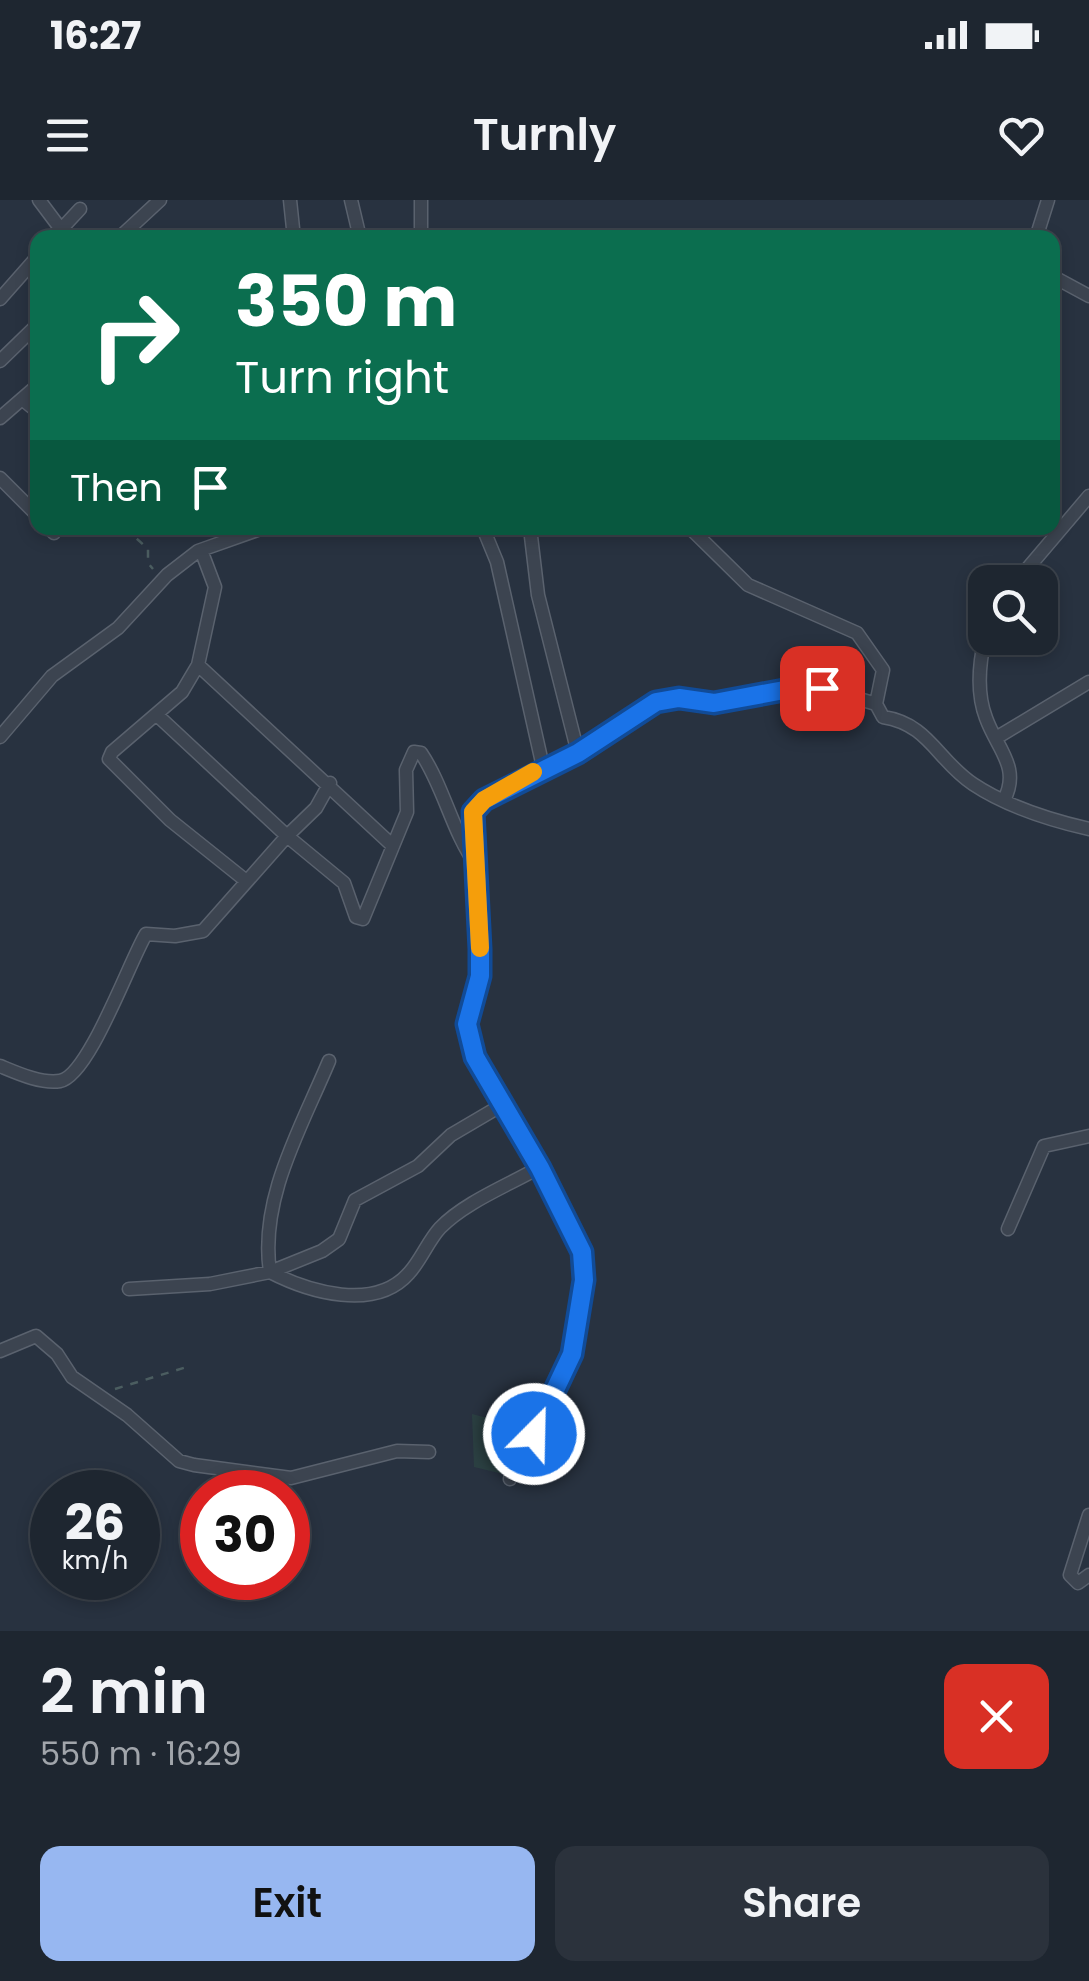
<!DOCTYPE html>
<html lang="en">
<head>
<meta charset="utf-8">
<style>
	:root { --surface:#1e2630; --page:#2b323c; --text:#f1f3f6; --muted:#a1a5ab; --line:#3c434c; --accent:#97b7f1 }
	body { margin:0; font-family:Poppins,sans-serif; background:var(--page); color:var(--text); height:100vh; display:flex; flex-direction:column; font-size:38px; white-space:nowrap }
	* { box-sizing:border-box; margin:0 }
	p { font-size:32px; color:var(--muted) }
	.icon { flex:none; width:55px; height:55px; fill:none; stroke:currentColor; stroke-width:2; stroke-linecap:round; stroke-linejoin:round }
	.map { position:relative; height:1431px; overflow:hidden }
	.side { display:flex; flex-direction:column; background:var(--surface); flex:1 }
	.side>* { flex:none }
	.banner { position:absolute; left:30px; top:30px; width:1030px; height:305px; border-radius:20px; box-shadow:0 5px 15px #0003,0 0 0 2px var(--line); background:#0b6e4f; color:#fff; overflow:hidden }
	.fabs { position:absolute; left:968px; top:365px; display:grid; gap:20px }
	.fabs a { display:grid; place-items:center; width:90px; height:90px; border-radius:20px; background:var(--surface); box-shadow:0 5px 15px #0003,0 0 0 2px var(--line); font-size:50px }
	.speed { position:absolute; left:30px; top:1270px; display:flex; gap:20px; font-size:50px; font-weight:700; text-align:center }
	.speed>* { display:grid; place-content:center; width:130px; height:130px; border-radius:50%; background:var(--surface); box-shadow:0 5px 15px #0003,0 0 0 2px var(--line); line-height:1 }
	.speed small { font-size:25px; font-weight:400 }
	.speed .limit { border:15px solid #d22; background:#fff; color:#111 }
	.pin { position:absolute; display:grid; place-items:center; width:85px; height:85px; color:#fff; margin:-42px; border-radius:20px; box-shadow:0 5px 15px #0006 }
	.me { position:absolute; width:110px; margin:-55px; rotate:23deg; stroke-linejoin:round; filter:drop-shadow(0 0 8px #0008) }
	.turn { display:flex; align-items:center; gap:35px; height:210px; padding:0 40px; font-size:45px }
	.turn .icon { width:130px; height:130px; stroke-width:2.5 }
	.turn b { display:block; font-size:70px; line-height:85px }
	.then { display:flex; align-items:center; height:95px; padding:0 40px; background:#0003; gap:20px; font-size:38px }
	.round { display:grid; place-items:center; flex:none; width:105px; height:105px; border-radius:20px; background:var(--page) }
	.summary { display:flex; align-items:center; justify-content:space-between; height:170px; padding:0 40px }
	h1 { font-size:60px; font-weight:600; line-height:75px }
	.primary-button { display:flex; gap:20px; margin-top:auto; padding:20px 40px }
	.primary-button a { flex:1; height:115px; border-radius:20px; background:var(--accent); color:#111; font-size:40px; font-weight:600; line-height:115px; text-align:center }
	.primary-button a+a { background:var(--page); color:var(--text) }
	.status { display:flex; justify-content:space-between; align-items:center; height:70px; padding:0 50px; background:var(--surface); direction:ltr }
	.status svg { height:28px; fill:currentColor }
	header { display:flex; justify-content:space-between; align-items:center; height:130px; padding:0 40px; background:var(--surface); font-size:45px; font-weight:600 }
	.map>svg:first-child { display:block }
	.green { fill:#2b4042 }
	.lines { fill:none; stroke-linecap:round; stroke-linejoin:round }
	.street-casing { stroke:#5a626e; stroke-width:15 }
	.path { stroke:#4b5d60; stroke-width:2.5; stroke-dasharray:8 8; stroke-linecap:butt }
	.street { stroke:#3c4450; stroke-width:12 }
	.route-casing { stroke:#114b97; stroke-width:25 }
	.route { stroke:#1a73e8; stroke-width:18 }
	.slow { stroke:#f59e0b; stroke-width:18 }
</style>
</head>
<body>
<div class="status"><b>16:27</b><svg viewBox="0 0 49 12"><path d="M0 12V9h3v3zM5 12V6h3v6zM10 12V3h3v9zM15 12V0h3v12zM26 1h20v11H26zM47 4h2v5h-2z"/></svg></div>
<header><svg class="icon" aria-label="menu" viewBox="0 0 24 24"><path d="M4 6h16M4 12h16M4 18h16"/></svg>Turnly<svg class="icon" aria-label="heart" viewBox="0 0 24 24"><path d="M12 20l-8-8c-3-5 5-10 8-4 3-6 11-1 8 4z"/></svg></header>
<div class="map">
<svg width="1089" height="1431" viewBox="0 0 1089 1431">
	<rect width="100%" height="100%" fill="#283240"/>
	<!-- green -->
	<path class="green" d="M472 1214 503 1222V1274L474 1267Z"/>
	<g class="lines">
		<!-- street casing -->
		<g class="street-casing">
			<path id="street" d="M39 0 60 28
				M290 0 294 38
				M351 0 360 38
				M421 0V38
				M53 38 80 9
				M119 38 160 0
				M1036 38 1048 0
				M1052 76 1089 96
				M0 99 38 56
				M0 161 38 124
				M22 199 38 212
				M0 218 38 185
				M0 278 38 316
				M49 328 54 333
				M483 328 497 362 543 567
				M530 328 538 395 578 553
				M690 328 748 385 857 433 883 470 876 504 883 517C929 524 937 560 973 584 1006 606 1050 620 1089 629
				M201 350 215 387 198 465 182 492 112 552 109 559 170 620 245 680
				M1016 382 1089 296
				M985 438C979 464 976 492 986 518 997 549 1021 567 1004 600
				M198 465 393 646
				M157 515 287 636 316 608 330 583
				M0 537 52 476 118 428 167 375 198 351 263 328
				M996 538 1089 482
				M329 861C301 928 259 999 270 1072 309 1092 375 1112 409 1073 421 1060 428 1041 440 1028 465 1002 509 985 540 967
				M0 866C17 873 41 884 60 881 89 876 130 760 146 734L175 736 203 731 287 636 344 683 356 717 363 719 407 612 406 570 414 552 421 553C444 587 452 632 477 666
				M1008 1029 1044 946 1089 936
				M129 1089 210 1084 270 1072 322 1051 339 1039 355 1000 418 966 451 935 502 905
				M0 1151 36 1136 57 1154 72 1177 127 1215 179 1261 194 1265 291 1278 397 1251 429 1252
				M510 1279 571 1153 584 1080 582 1052 540 967 475 857 467 824 479 777 481 749 473 612 484 599 578 553 657 502 679 497 714 503 795 488H823L876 504
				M1089 1315 1070 1375 1078 1383 1089 1375"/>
		</g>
		<!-- path -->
		<path class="path" d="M125 328 148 349V363L153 369
			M115 1189 190 1166"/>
		<!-- street -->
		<use href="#street" class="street"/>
	</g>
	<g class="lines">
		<!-- route casing -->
		<g class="route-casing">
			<path id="route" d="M534 1234 572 1154 584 1080 582 1052 540 968 475 857 467 824 480 776V749L473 612 484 600 578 553 656 502 679 498 714 503 795 488H822"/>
		</g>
		<!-- route -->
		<use href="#route" class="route"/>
		<!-- slow -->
		<path class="slow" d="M480 748 473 612 484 600 533 572"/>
	</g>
</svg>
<div class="fabs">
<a><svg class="icon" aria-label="search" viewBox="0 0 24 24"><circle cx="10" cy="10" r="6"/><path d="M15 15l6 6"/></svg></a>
</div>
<div class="speed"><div>26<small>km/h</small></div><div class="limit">30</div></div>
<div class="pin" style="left:822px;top:488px;background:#d93025"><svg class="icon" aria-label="arrive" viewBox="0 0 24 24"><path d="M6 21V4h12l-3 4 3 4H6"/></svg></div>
<svg class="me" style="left:534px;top:1234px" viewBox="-20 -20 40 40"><circle r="17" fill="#1a73e8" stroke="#fff" stroke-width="3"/><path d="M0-11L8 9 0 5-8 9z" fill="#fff"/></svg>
<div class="banner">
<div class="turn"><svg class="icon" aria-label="right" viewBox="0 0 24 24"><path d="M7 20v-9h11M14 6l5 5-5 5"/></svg><div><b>350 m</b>Turn right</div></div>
<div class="then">Then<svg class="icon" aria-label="arrive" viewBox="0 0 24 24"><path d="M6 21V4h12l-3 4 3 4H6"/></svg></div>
</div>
</div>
<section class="side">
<div class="summary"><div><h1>2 min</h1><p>550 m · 16:29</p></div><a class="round" style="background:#d93025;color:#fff"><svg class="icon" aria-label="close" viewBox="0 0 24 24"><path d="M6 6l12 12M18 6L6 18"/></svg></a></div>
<div class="primary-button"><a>Exit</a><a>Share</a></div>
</section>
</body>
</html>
